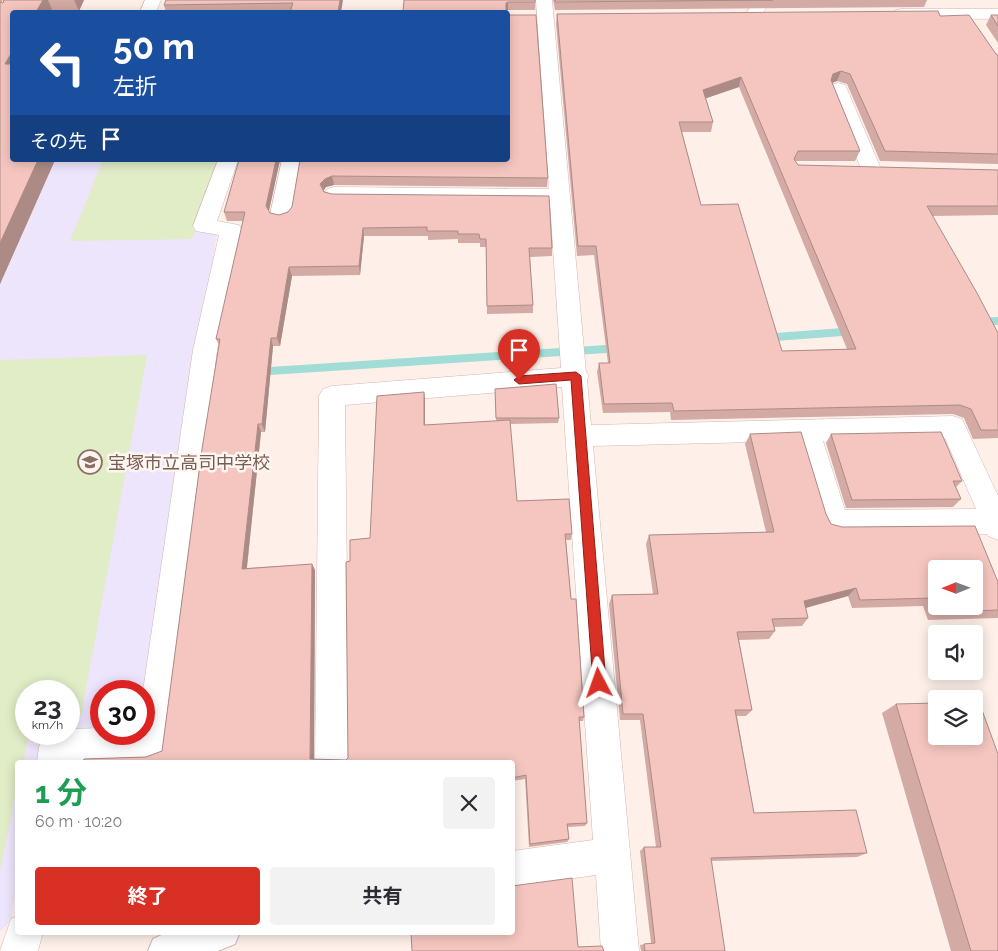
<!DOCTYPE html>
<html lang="ja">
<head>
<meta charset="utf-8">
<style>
	:root { --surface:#fff; --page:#f2f2f3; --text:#2b2b33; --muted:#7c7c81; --accent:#d93025 }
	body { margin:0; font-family:Raleway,"Noto Sans JP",sans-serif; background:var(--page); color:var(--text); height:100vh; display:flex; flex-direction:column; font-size:19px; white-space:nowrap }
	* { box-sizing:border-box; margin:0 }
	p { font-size:16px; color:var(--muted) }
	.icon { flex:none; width:28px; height:28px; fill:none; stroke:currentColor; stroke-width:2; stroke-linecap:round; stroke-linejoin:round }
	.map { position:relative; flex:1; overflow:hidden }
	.details { position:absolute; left:15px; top:760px; width:500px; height:175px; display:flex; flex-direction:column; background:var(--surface); border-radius:5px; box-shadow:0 2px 12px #0003 }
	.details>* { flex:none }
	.hud { position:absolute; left:10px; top:10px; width:500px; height:152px; border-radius:5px; box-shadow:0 2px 12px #0003; background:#1a4fa0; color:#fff; overflow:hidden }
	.needle { width:32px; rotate:269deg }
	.tools { position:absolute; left:928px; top:560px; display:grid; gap:10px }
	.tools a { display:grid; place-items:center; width:55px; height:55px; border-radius:5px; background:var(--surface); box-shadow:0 2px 12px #0003; font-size:25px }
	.speed { position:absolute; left:15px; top:680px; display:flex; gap:10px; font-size:25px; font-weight:700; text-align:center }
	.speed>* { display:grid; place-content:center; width:65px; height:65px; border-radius:50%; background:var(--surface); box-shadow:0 2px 12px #0003; line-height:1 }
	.speed small { font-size:12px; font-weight:400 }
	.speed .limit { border:8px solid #d22; background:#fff; color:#111 }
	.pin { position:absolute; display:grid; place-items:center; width:42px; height:42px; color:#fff; margin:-51px -21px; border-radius:50% 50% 50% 0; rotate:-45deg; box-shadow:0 0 5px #0007 }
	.pin .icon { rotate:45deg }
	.me { position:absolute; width:55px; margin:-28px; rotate:356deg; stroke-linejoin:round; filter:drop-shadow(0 0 4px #0008) }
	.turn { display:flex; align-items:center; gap:18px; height:105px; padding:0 20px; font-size:22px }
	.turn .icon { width:65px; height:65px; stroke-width:2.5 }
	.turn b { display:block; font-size:35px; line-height:42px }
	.then { display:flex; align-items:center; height:48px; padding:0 20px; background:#0003; gap:10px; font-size:19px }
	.round { display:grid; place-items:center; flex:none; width:52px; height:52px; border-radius:5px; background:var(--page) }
	.overview { display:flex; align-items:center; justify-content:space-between; height:85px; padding:0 20px }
	h1 { font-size:30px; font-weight:700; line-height:38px; color:#1e9e55 }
	.button { display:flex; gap:10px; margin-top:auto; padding:10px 20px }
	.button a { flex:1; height:58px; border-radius:5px; background:var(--accent); color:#fff; font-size:20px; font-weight:700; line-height:58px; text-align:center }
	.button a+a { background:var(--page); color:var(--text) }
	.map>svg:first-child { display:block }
	.education { fill:#ede5fb; fill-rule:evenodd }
	.green { fill:#e0edc6 }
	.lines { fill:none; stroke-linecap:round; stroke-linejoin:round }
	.stream { fill:#a1dcd6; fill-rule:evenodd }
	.lane-casing { stroke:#d4b6b0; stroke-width:2 }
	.street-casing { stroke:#d4b6b0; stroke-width:1 }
	.lane { fill:#fff; fill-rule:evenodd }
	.street { fill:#fff; fill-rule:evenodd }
	.wall { fill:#d3aaa4; fill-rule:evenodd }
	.shaded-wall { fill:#ac8b86 }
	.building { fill:#f5c6bf; stroke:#ac8b86; fill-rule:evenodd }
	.route { fill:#d93025; stroke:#8d1f18 }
	.labels { text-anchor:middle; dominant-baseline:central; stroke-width:5; stroke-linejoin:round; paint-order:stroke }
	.education-label { font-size:18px; fill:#785e54; stroke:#fff6f1; text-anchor:start }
</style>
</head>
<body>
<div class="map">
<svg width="998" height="951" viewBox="0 0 998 951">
	<rect width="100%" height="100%" fill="#fef0e9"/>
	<!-- education -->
	<path class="education" d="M0 33 12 160H223L198 229 217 233 144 693V691H101V732L45 738 40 762H18L17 884 11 920 0 932ZM26 691H69V734H26Z"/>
	<!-- green -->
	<path class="green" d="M103 160H219L192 239 70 241Z
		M147 355 81 716 69 718V691H26V734H29L23 762H18L17 788 0 871V360Z"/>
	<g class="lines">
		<!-- stream -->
		<path class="stream" d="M998 317V325L975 326 970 322 975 318Z
			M856 327 861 331 856 335 761 342 755 338 761 334Z
			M621 344 627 348 621 352 255 376 249 372 255 368Z"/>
		<!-- lane casing -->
		<g class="lane-casing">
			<path id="lane" d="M168 932H240L235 944 218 951H148L153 939Z"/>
		</g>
		<!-- street casing -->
		<g class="street-casing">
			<path id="street" d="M145 0H161L156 12H140Z
				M536 0H552L586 372 589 376 587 379 591 425 953 416 962 419 998 496V540L988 536 987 534 835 535 825 532 821 523 797 441 593 446 639 951H601L596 875 512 887V851L593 840 562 387 345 405 349 762H315L319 396 323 389 332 386 561 368 550 203 334 201 327 199 323 194 327 189 334 187 549 189ZM945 438 976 509 845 510 823 441Z
				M755 0H771L759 19H747L745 15Z
				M902 9H998V19L896 18 894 14 896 10Z
				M838 83 845 85 847 89 881 169 878 174 871 175 864 174 861 169 829 89 831 85Z
				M218 160H238L217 221 239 225 242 230 217 350 169 742 164 754 152 759 37 762 39 747 44 735 47 734H69V729L101 728V734H144L143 691 193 350 219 235 196 231 193 226Z
				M282 160H302L292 215 289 220 281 222 273 220 270 215Z
				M18 916V932H43L38 951H0L11 919Z"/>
		</g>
		<!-- lane -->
		<use href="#lane" class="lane"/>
		<!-- street -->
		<use href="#street" class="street"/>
	</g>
	<!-- wall -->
	<path class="wall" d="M0 0H3L1 3H3L4 0H84L79 11 53 12H12V160H55L0 284Z
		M343 0 291 12H166L164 5Z
		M404 0H535V10H508L506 12Z
		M553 0H927L924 7 555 10Z
		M557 14 940 16 996 54 998 55V164L880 161 847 84 837 81 832 83 860 151 855 161H795L798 165 998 170V215L932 216 998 333V438L973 439 964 418 953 414 671 420 670 412 603 413 597 372 599 363H608L594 255 577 256 556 24ZM739 87 847 349 782 351 701 205 682 132H711L713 122 706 98Z
		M508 15H536L548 178 547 187 334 185 326 187 323 191 332 194 549 196 552 248V256L530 257 533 305V313L487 314 486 247H480V243H458V239L428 240V236H364L360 275 292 276 280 346H273L265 432H261L247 568 312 564 315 570 314 759 346 760 348 758 346 562 350 561V540L370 538 377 396 424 392 425 400V425L496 421 495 389 556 384 559 418 558 423 510 424 517 501 569 499 572 534 571 540H566L571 599H576L584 717 583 721H579L587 823 585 826 568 827 569 839 567 842 529 847 525 779 512 781V762H83L84 759 146 757 162 751 202 449 219 345 216 339 243 221H227L224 212 239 160H280L269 211 270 213 279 215 288 212 292 207 300 160H508Z
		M991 15H998V43L986 25Z
		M750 434 826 514 831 524 998 582V618L928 620 923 606 852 608 848 596 806 608 808 618 802 626 774 627 775 631 769 639 739 640 752 710 746 716H737L754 813 867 853 857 857 711 861 725 951H641L640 945 651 943 640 851 644 847H656L640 720H620L609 604 612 595 653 594 646 544 649 535 766 532 745 444Z
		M831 434 962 481 956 487 961 499 953 507 846 508 826 443Z
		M896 704 998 951H951L882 713Z"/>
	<!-- shaded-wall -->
	<path class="shaded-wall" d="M43 0H48L53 12H36Z
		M74 0H84L79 11Z
		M340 0H343L341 12H338Z
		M508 2V10L506 12V3Z
		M12 52V77L5 64Z
		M841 71 837 81 829 84 833 74Z
		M741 77 739 87 701 100 703 90Z
		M38 160H55L0 284V243Z
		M276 160H280L268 215 266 206Z
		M332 176 334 185 326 187 322 193 320 184 325 179Z
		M363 228 364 236 360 275 359 266Z
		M289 267 292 276 280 346 277 338Z
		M271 338 273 346 265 432 262 424Z
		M424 392 425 400V433L424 425Z
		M258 424 261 432 246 575 242 569Z
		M312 564 315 570 314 762 310 759Z
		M856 588 848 596 798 610 804 601Z"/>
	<!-- building -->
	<path class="building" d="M4 0H43L36 12H12V52L5 64H12V160H38L0 243V2L3 3Z
		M166 0H340L338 12H290L293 3 164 5Z
		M404 0H535V2H508L506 3V12H403Z
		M555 0H773L555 2Z
		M938 11 940 16 969 15 996 54 998 55V154L885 151 850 74 841 71 833 74 831 80 860 151H798L794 159 798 165 998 170V206H927L977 293 998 333V430H981L971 409 960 405 674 411 672 403 604 404 599 363H610L596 246H578L557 14ZM741 77 856 349 782 351 738 204 701 205 679 122H713L703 90Z
		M508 15H536L548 178 332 176 325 179 320 184 324 192 332 194 549 196 552 248H529L533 305 487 306 486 239H480L479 234H458V231H427V227L363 228 359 266 289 267 277 338H271L262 424H258L242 569 312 564 310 759 346 760 348 758 346 562 350 561V540L370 538 377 396 424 392V425L510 420 517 501 569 499 572 534H565L571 599H576L584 717H579L587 823 567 824 569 839 530 844 526 775 512 778V762H83L84 759 146 757 162 751 202 449 220 339H216L245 212H224L239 160H276L266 206 270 213 279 215 288 212 292 207 300 160H508Z
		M991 15H998V26Z
		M556 384 559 418H496L495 389Z
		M801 432 826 514 831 524 842 527 975 526 998 582V610L938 612 933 598 860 600 856 588 804 601 808 618 772 619 775 631 737 632 752 710H735L754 813 856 810 867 853 711 858 725 951H644L645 950 644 944 655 943 644 847H661L643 714H623L612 595 658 594 649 535 774 532 750 434ZM936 569H974V606H936Z
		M941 432 962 481H953L961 499 852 500 831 434Z
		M974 702H979L998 754V951H971L896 704 936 703V736H974Z
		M572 878 578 947 602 946 604 951H412L411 932H512V886Z"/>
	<!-- route -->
	<path class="route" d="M576 372 581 376 606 683 604 688 599 690 595 688 593 683 571 380 519 384 514 380 519 376Z"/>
	<!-- icons -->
	<defs>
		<g id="school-ring" transform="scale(1.25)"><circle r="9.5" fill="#fff6f1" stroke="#8d6e63" stroke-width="1.5"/><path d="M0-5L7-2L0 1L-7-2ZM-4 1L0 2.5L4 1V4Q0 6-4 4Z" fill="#8d6e63"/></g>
	</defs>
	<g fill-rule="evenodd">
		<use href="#school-ring" x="90" y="462"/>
	</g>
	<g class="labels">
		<!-- education labels -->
		<g class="education-label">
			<text x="108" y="462">宝塚市立高司中学校</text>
		</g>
	</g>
</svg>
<div class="tools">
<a><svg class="needle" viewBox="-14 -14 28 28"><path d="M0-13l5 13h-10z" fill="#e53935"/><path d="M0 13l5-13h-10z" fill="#7c7c81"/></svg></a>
<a><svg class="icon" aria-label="sound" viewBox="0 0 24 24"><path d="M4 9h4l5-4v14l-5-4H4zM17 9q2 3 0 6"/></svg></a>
<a><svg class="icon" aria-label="layers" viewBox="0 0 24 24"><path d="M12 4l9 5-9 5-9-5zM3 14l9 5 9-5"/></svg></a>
</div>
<div class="speed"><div>23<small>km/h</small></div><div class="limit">30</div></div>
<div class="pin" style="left:519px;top:380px;background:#d93025"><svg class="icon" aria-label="arrive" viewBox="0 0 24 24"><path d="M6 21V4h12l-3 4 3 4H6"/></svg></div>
<svg class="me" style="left:599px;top:683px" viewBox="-20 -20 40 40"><path d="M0-17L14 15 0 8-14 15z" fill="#d93025" stroke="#fff" stroke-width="4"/></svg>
<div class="hud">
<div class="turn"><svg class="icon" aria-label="left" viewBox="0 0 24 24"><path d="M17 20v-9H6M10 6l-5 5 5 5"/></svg><div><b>50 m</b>左折</div></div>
<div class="then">その先<svg class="icon" aria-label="arrive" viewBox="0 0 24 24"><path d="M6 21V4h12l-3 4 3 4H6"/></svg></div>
</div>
<section class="details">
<div class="overview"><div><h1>1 分</h1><p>60 m · 10:20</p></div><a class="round"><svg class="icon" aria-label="close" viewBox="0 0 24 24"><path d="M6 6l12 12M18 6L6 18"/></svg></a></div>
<div class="button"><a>終了</a><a>共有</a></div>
</section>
</div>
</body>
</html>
